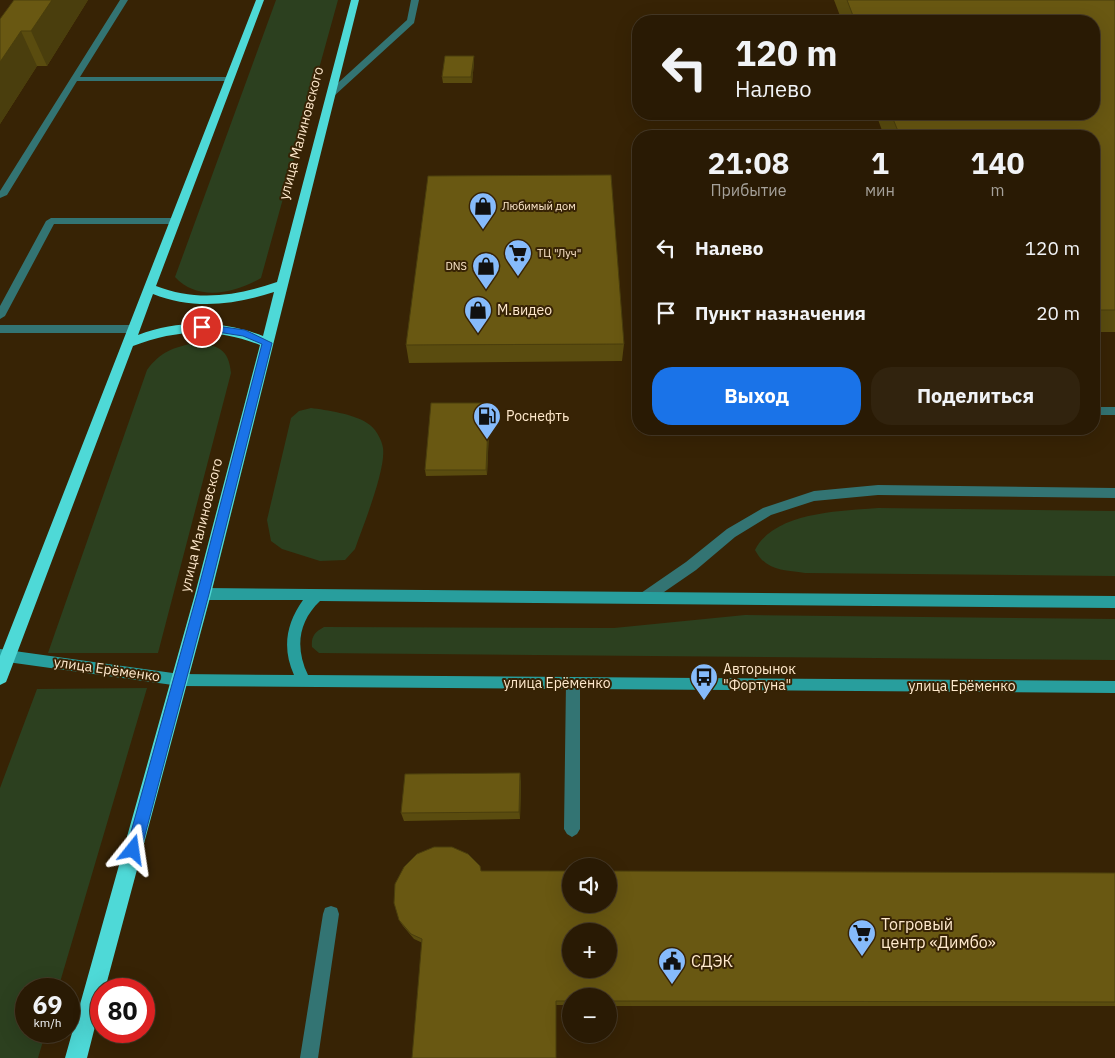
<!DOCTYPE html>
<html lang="ru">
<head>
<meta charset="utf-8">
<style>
	:root { --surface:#291a04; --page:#31230e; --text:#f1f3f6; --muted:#a5a19a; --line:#453826; --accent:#1a73e8 }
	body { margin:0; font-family:"IBM Plex Sans",sans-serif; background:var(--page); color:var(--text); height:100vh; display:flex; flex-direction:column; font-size:19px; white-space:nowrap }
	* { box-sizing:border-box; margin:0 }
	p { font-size:16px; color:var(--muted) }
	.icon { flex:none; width:28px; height:28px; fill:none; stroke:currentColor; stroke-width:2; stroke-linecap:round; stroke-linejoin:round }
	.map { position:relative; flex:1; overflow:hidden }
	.sheet { position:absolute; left:632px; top:130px; width:468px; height:305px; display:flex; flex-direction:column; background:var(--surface); border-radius:20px; box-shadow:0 5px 20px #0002,0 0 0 1px var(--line) }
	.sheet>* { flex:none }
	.banner { position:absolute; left:632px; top:15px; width:468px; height:105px; border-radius:20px; box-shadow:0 5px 20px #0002,0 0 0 1px var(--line); background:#291a04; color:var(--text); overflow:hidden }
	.fabs { position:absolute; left:562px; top:858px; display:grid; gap:10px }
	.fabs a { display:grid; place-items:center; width:55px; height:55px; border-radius:50%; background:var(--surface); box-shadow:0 5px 20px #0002,0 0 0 1px var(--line); font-size:25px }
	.speed { position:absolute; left:15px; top:978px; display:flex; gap:10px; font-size:25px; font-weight:700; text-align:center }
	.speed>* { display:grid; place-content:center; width:65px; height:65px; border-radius:50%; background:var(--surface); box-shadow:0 5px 20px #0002,0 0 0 1px var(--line); line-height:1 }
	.speed small { font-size:12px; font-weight:400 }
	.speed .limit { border:8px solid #d22; background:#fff; color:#111 }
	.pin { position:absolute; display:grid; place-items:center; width:42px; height:42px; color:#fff; margin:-21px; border:2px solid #fff; border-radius:50%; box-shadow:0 1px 5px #0007 }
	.me { position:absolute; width:55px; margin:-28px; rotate:15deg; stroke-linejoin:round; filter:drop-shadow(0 0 4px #0008) }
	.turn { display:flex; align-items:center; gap:18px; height:105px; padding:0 20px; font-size:22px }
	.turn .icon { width:65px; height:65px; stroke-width:2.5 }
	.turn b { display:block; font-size:35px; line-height:42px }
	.eta { display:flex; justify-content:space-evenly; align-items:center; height:85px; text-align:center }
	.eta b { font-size:30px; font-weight:800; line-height:35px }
	.cta { display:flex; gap:10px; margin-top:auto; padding:10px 20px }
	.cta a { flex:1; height:58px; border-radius:20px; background:var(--accent); color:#fff; font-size:20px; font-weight:800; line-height:58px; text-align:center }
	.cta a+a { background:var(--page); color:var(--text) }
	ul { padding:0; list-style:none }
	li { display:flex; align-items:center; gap:15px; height:65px; padding:0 20px }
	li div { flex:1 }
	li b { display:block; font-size:19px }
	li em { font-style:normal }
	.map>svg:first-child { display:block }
	.green { fill:#2c401f }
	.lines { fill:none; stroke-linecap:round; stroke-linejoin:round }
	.lane { fill:#337473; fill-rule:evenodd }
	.secondary { fill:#289e9d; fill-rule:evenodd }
	.highway { fill:#4ed9d7; fill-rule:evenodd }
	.wall { fill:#5a4c0f }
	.shaded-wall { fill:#4a3e0d }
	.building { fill:#695812; stroke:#4a3e0d; fill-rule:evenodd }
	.route { fill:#1a73e8; stroke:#114b97 }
	.labels { text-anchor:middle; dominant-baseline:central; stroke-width:4; stroke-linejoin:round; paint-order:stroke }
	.far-poi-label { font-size:11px; fill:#ffe9cd; stroke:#372305; text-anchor:start }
	.street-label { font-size:14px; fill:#ffe9cd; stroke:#372305 }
	.poi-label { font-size:14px; fill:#ffe9cd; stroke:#372305; text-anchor:start }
	.near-poi-label { font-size:16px; fill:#ffe9cd; stroke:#372305; text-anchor:start }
</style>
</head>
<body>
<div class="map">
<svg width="1115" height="1058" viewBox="0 0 1115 1058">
	<rect width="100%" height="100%" fill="#372305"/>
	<!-- green -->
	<path class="green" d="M276 0H338L261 278C235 293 198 302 175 277Z
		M195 343C218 345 229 349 231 373L158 653H48L147 370C160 352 174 347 195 343Z
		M311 408C326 410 354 414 367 423 375 427 382 440 383 448 386 470 363 526 355 549L345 560 320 561 282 549 271 541 267 520 291 418 299 411Z
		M878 508 1115 511V576L805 573C783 570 766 571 755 550 774 512 840 511 878 508Z
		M745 615 1115 619V660L319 653 312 647C311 636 315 632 324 627L614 628Z
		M147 688 58 989H26V1031H46L38 1058H0V788L37 689Z"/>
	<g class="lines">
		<!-- lane -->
		<path class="lane" d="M120 0H128L80 77H230L234 79 230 81H77L7 195 0 198V191Z
			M411 0H419L414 23 334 96H328V92L407 20Z
			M51 218H174L179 221 174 224H54L5 316 0 319V306L46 221Z
			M0 325H133L138 329 133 333H0Z
			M1094 407H1115V415H1094Z
			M878 485 1115 488V498L878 495 814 501 771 515 735 537 696 570 651 601 646 603 641 601 639 597 641 593 686 562 727 529 763 508 814 491Z
			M573 677 578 678 580 683V829L577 834 572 837 567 834 564 829 566 683 568 678Z
			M331 906 337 908 339 914 318 1058H300L323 914 325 908Z"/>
		<!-- secondary -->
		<path class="secondary" d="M203 588 1115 596V608L320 601C298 622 295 648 308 675L1115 681V693L180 686 0 661V649L180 674 294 675C282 648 286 624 303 600H203L198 598 196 594 198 590Z"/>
		<!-- highway -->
		<path class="highway" d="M256 0H264L156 286C197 302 236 296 277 282L351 0H359L211 594 105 989H101V1003L87 1058H65L195 594 260 345C217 328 177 329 133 346L8 677 6 682 0 685V656ZM274 292 263 336C221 320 179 320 138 335L153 294C193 310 235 305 274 292Z"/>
	</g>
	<!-- wall -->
	<path class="wall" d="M88 0 47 66H37L0 124V19Z
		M834 0H1115V332H1094V136H884L876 114H1094V21H842Z
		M474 62 472 83H443L442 77Z
		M624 344 622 361 409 363 406 345Z
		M490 408 487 475 426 476 425 470Z
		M521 781 520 819 404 821 401 813Z
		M481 871 1115 873V1006H609V996H571V1005H556L414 939 403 926 399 920Z"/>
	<!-- shaded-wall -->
	<path class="shaded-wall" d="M52 0H88L47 66 31 31Z
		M21 31 37 66 0 124V62Z
		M474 56V62L472 83 471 77Z
		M489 403 490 408 487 475 486 470Z
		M520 773 521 781 520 819 519 812Z"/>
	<!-- building -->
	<path class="building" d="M14 0H52L31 31H21L0 62V19Z
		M847 0H1115V310H1094V136H900L891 114H1094V21H855Z
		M445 56H474L471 77H442Z
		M611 175 624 344 406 345 428 176Z
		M431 403H489L486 470H425Z
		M520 773 519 812 401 813 405 774Z
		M434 847H452L468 854 480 866 481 871H571V904H609V871L1115 873V1002L609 1001V996H571V1001H556V1058H412L422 939 411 934 399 920 394 903 395 884 404 867 417 854ZM571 931H609V969H571Z"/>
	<!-- route -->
	<path class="route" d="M202 324 245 330 272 343 209 594 141 850 138 855 133 857 128 855 126 850 197 594 262 344 243 336 198 329 197 327Z"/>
	<!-- icons -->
	<defs>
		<g id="shop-pin" transform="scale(1.4375)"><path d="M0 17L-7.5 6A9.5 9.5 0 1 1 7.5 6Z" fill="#86bbfb" stroke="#372305"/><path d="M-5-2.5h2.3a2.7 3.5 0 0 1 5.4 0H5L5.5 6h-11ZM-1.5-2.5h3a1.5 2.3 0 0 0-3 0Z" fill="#111"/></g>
		<g id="supermarket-pin" transform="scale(1.4375)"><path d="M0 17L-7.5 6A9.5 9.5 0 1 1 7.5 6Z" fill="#86bbfb" stroke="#372305"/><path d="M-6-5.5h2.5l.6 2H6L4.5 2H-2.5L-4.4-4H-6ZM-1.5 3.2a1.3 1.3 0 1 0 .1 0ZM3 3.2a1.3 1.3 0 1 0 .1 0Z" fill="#111"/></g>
		<g id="fuel-pin" transform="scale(1.4375)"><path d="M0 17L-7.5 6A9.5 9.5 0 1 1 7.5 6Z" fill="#86bbfb" stroke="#372305"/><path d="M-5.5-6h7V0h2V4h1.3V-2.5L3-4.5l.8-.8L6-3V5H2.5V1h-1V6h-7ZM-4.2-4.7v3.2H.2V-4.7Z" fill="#111"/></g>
		<g id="bus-pin" transform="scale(1.4375)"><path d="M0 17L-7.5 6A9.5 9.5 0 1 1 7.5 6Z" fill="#86bbfb" stroke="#372305"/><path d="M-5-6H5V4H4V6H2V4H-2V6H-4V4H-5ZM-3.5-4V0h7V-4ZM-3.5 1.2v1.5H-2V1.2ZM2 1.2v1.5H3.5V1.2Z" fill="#111"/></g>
		<g id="civic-pin" transform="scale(1.4375)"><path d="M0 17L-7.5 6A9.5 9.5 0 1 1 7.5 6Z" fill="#86bbfb" stroke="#372305"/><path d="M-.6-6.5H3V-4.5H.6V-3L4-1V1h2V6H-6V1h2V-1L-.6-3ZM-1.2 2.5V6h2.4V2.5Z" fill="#111"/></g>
	</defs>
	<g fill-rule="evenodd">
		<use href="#shop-pin" x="483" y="206"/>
		<use href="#supermarket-pin" x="518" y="253"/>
		<use href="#shop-pin" x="486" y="266"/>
		<use href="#shop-pin" x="478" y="310"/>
		<use href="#fuel-pin" x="487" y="416"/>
		<use href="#bus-pin" x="704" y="677"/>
		<use href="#supermarket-pin" x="862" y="933"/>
		<use href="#civic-pin" x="672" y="961"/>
	</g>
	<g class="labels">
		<!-- far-poi labels -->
		<g class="far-poi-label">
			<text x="502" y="206">Любимый дом</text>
			<text x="537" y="253">ТЦ "Луч"</text>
			<text x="467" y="266" text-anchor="end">DNS</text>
		</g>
		<!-- street labels -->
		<g class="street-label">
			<text transform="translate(301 133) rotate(-75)">улица Малиновского</text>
			<text transform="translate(201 525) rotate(-76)">улица Малиновского</text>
			<text transform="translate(107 669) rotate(8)">улица Ерёменко</text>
			<text x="557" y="683">улица Ерёменко</text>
			<text x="962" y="686">улица Ерёменко</text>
		</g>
		<!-- poi labels -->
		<g class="poi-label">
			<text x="497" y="310">М.видео</text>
			<text x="506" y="416">Роснефть</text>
			<text x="723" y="669">Авторынок<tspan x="723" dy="16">"Фортуна"</tspan></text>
		</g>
		<!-- near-poi labels -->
		<g class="near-poi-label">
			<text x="881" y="924">Тогровый<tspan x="881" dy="18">центр «Димбо»</tspan></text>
			<text x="691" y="961">СДЭК</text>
		</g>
	</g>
</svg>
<div class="fabs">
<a><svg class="icon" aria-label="sound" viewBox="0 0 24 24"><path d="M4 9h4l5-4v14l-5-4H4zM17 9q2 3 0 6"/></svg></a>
<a>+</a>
<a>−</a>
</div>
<div class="speed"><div>69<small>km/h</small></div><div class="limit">80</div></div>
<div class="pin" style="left:202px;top:327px;background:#d93025"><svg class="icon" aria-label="arrive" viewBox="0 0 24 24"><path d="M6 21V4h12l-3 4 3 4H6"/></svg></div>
<svg class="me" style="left:133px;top:850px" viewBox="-20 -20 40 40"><path d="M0-17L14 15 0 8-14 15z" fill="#1a73e8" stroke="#fff" stroke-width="4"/></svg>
<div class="banner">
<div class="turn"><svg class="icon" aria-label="left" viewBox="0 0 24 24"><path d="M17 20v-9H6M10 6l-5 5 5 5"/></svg><div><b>120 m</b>Налево</div></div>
</div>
<section class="sheet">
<div class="eta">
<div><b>21:08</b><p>Прибытие</p></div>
<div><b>1</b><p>мин</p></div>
<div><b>140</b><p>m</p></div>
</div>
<ul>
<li><svg class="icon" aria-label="left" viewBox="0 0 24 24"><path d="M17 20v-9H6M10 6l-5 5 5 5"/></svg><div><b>Налево</b></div><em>120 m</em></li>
<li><svg class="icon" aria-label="arrive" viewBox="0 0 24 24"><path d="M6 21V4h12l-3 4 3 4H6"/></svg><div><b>Пункт назначения</b></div><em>20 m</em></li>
</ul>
<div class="cta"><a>Выход</a><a>Поделиться</a></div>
</section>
</div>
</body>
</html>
